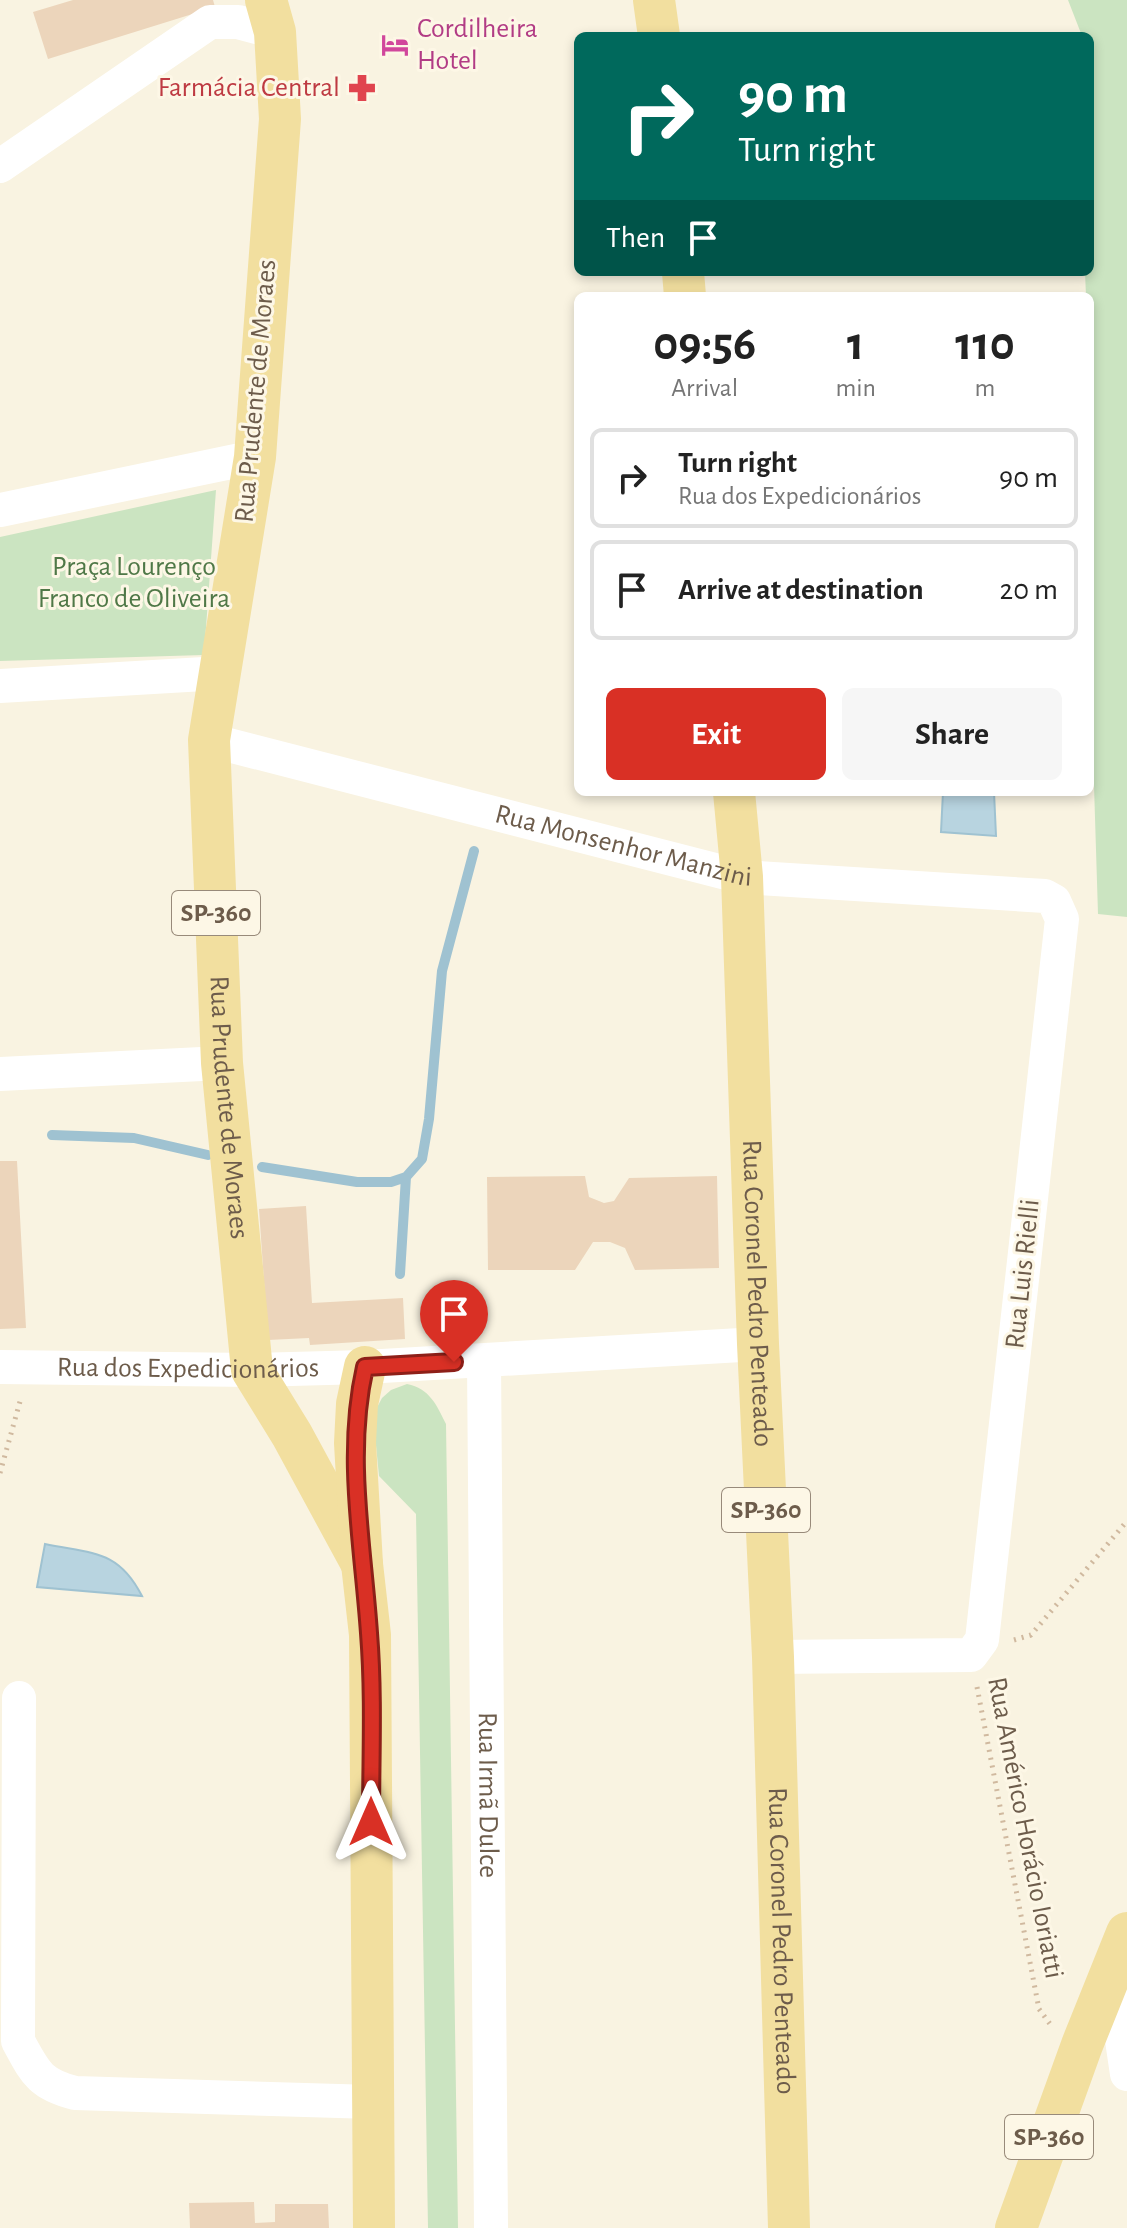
<!DOCTYPE html>
<html lang="en">
<head>
<meta charset="utf-8">
<style>
	:root { --surface:#fff; --page:#f6f6f6; --text:#222; --muted:#767676; --line:#e0e0e0; --accent:#d93025 }
	body { margin:0; font-family:"Alegreya Sans",sans-serif; background:var(--page); color:var(--text); height:100vh; display:flex; flex-direction:column; font-size:30px; white-space:nowrap }
	* { box-sizing:border-box; margin:0 }
	p { font-size:26px; color:var(--muted) }
	.icon { flex:none; width:44px; height:44px; fill:none; stroke:currentColor; stroke-width:2; stroke-linecap:round; stroke-linejoin:round }
	.map { position:relative; flex:1; overflow:hidden }
	.drawer { position:absolute; left:574px; top:292px; width:520px; height:504px; display:flex; flex-direction:column; background:var(--surface); border-radius:12px; box-shadow:0 4px 12px #0003 }
	.drawer>* { flex:none }
	.hud { position:absolute; left:574px; top:32px; width:520px; height:244px; border-radius:12px; box-shadow:0 4px 12px #0003; background:#00695c; color:#fff; overflow:hidden }
	.pin { position:absolute; display:grid; place-items:center; width:68px; height:68px; color:#fff; margin:-82px -34px; border-radius:50% 50% 50% 0; rotate:-45deg; box-shadow:0 0 8px #0007 }
	.pin .icon { rotate:45deg }
	.me { position:absolute; width:88px; margin:-44px; rotate:0deg; stroke-linejoin:round; filter:drop-shadow(0 0 6px #0008) }
	.turn { display:flex; align-items:center; gap:28px; height:168px; padding:0 32px; font-size:36px }
	.turn .icon { width:104px; height:104px; stroke-width:2.5 }
	.turn b { display:block; font-size:56px; line-height:68px }
	.then { display:flex; align-items:center; height:76px; padding:0 32px; background:#0003; gap:16px; font-size:30px }
	.eta { display:flex; justify-content:space-evenly; align-items:center; height:136px; text-align:center }
	.eta b { font-size:48px; font-weight:700; line-height:56px }
	.cta { display:flex; gap:16px; margin-top:auto; padding:16px 32px }
	.cta a { flex:1; height:92px; border-radius:12px; background:var(--accent); color:#fff; font-size:32px; font-weight:700; line-height:92px; text-align:center }
	.cta a+a { background:var(--page); color:var(--text) }
	ul { padding:0; list-style:none }
	li { display:flex; align-items:center; gap:24px; height:100px; margin:0 16px 12px; padding:0 16px; border:4px solid var(--line); border-radius:12px }
	li div { flex:1 }
	li b { display:block; font-size:30px }
	li em { font-style:normal }
	.map>svg:first-child { display:block }
	.green { fill:#cbe4c1 }
	.water { fill:#b8d4e0; stroke:#9fc2d1; stroke-width:2 }
	.lines { fill:none; stroke-linecap:round; stroke-linejoin:round }
	.stream { stroke:#9fc2d1; stroke-width:10 }
	.building { fill:#ecd5bb }
	.path { stroke:#d0b99f; stroke-width:5; stroke-dasharray:2 6; stroke-linecap:butt }
	.minor { stroke:#fff; stroke-width:34 }
	.major { stroke:#f2df9f; stroke-width:42 }
	.route-casing { stroke:#8d1f18; stroke-width:20 }
	.route { stroke:#d93025; stroke-width:14 }
	.labels { text-anchor:middle; dominant-baseline:central; stroke-width:6; stroke-linejoin:round; paint-order:stroke }
	.shield { fill:#fdf7e6; stroke:#988a7a; stroke-width:2 }
	.shield-label { font-size:26px; font-weight:bold; fill:#6d5c4b }
	.hotel-label { font-size:28px; fill:#b23c85; stroke:#fdf7e6; text-anchor:start }
	.health-label { font-size:28px; fill:#be3a42; stroke:#fdf7e6; text-anchor:end }
	.street-label { font-size:28px; fill:#6d5c4b; stroke:#fdf7e6 }
	.park-label { font-size:28px; fill:#4f7847; stroke:#fdf7e6 }
</style>
</head>
<body>
<div class="map">
<svg width="1127" height="2228" viewBox="0 0 1127 2228">
	<rect width="100%" height="100%" fill="#f9f3e1"/>
	<!-- green -->
	<path class="green" d="M1068 0H1127V917L1098 914 1090 657V296H1086L1085 272H1090V36H1082Z
		M216 490 204 655 0 661V537Z
		M407 1384C430 1389 436 1404 446 1424L458 2228H428L416 1514 379 1476 373 1415 382 1398 391 1390Z"/>
	<!-- water -->
	<path class="water" d="M943 792H994L996 836 941 832Z
		M45 1544C92 1554 118 1549 142 1596L37 1587Z"/>
	<g class="lines">
		<!-- stream -->
		<path class="stream" d="M52 1135 134 1138 208 1155
			M262 1167 357 1182H391L406 1177 422 1159 429 1119 442 971 474 851
			M400 1274 406 1177"/>
	</g>
	<!-- building -->
	<path class="building" d="M73 0H213L215 7 48 59 33 12Z
		M0 1161H17L26 1328 0 1329Z
		M585 1176 589 1197 604 1203 614 1201 629 1178 717 1176 719 1268 635 1270 625 1248 610 1242H593L575 1270H488L487 1177Z
		M306 1206 312 1303 403 1298 405 1339 310 1345 309 1338 268 1340 259 1209Z
		M254 2202 255 2223 275 2222V2204H328L329 2228H190L189 2203Z"/>
	<g class="lines">
		<!-- path -->
		<path class="path" d="M0 1473 21 1398
			M1014 1640 1031 1635 1127 1521
			M977 1687 1039 2009 1050 2024"/>
		<!-- minor -->
		<g class="minor">
			<path d="M0 166 210 22H238L275 32"/>
			<path d="M0 510 255 457"/>
			<path d="M0 686 221 673"/>
			<path id="s1" d="M209 740 742 877 1045 896 1054 901 1062 919 982 1640 971 1655 773 1657"/>
			<path d="M0 1074 222 1063"/>
			<path id="s2" d="M484 1361 491 2228"/>
			<path id="s3" d="M0 1367 252 1370 365 1367 758 1344"/>
			<path d="M19 1698 18 2041C35 2072 39 2084 75 2093L373 2102"/>
			<path d="M1112 1972 1127 2074"/>
		</g>
		<!-- major -->
		<g class="major">
			<path id="s4" d="M266 0 275 32 280 119 259 402 255 457 209 740 222 1063 252 1370 292 1435 362 1564"/>
			<path d="M654 0 659 36"/>
			<path d="M683 272 685 296"/>
			<path id="s5" d="M734 792 742 877 758 1344 773 1657 789 2228"/>
			<path d="M365 1367 357 1404 355 1443 362 1564 370 1635 374 2228"/>
			<path d="M1016 2228 1082 2045 1127 1933"/>
		</g>
	</g>
	<g class="lines">
		<!-- route casing -->
		<g class="route-casing">
			<path id="route" d="M371 1822C371 1759 374 1696 369 1633 363 1545 345 1455 365 1367L454 1362"/>
		</g>
		<!-- route -->
		<use href="#route" class="route"/>
	</g>
	<!-- icons -->
	<defs>
		<g id="hotel-bare" transform="scale(2.16)"><path d="M-6-4.5h1.5V1H6V5H4.5V3h-9V5H-6ZM-4 0a1.8 1.8 0 1 1 3.6 0ZM.5 0V-2.5h3Q6-2.5 6 0Z" fill="#d1479c" stroke="#fdf7e6" stroke-width="2.5" paint-order="stroke"/></g>
		<g id="pharmacy-bare" transform="scale(2.16)"><path d="M-2-6h4v4h4v4h-4v4h-4v-4h-4v-4h4Z" fill="#e0444e" stroke="#fdf7e6" stroke-width="2.5" paint-order="stroke"/></g>
	</defs>
	<g fill-rule="evenodd">
		<use href="#hotel-bare" x="395" y="45"/>
		<use href="#pharmacy-bare" x="362" y="88"/>
	</g>
	<g class="labels">
		<!-- shield labels -->
		<g class="shield">
			<rect x="172" y="891" width="88" height="44" rx="6"/>
			<rect x="722" y="1488" width="88" height="44" rx="6"/>
			<rect x="1005" y="2115" width="88" height="44" rx="6"/>
		</g>
		<g class="shield-label">
			<text x="216" y="913">SP-360</text>
			<text x="766" y="1510">SP-360</text>
			<text x="1049" y="2137">SP-360</text>
		</g>
		<!-- hotel labels -->
		<g class="hotel-label">
			<text x="417" y="29">Cordilheira<tspan x="417" dy="32">Hotel</tspan></text>
		</g>
		<!-- health labels -->
		<g class="health-label">
			<text x="340" y="88">Farmácia Central</text>
		</g>
		<!-- street labels -->
		<g class="street-label">
			<text transform="translate(256 391) rotate(-85)">Rua Prudente de Moraes</text>
			<text stroke="none"><textPath href="#s1" startOffset="428">Rua Monsenhor Manzini</textPath></text>
			<text stroke="none"><textPath href="#s4" startOffset="1114">Rua Prudente de Moraes</textPath></text>
			<text transform="translate(1023 1274) rotate(-84)">Rua Luis Rielli</text>
			<text stroke="none"><textPath href="#s5" startOffset="502">Rua Coronel Pedro Penteado</textPath></text>
			<text stroke="none"><textPath href="#s3" startOffset="188">Rua dos Expedicionários</textPath></text>
			<text stroke="none"><textPath href="#s2" startOffset="434">Rua Irmã Dulce</textPath></text>
			<text transform="translate(1025 1828) rotate(79)">Rua Américo Horácio Ioriatti</text>
			<text stroke="none"><textPath href="#s5" startOffset="1150">Rua Coronel Pedro Penteado</textPath></text>
		</g>
		<!-- park labels -->
		<g class="park-label">
			<text x="134" y="567">Praça Lourenço<tspan x="134" dy="32">Franco de Oliveira</tspan></text>
		</g>
	</g>
</svg>
<div class="pin" style="left:454px;top:1362px;background:#d93025"><svg class="icon" aria-label="arrive" viewBox="0 0 24 24"><path d="M6 21V4h12l-3 4 3 4H6"/></svg></div>
<svg class="me" style="left:371px;top:1822px" viewBox="-20 -20 40 40"><path d="M0-17L14 15 0 8-14 15z" fill="#d93025" stroke="#fff" stroke-width="4"/></svg>
<div class="hud">
<div class="turn"><svg class="icon" aria-label="right" viewBox="0 0 24 24"><path d="M7 20v-9h11M14 6l5 5-5 5"/></svg><div><b>90 m</b>Turn right</div></div>
<div class="then">Then<svg class="icon" aria-label="arrive" viewBox="0 0 24 24"><path d="M6 21V4h12l-3 4 3 4H6"/></svg></div>
</div>
<section class="drawer">
<div class="eta">
<div><b>09:56</b><p>Arrival</p></div>
<div><b>1</b><p>min</p></div>
<div><b>110</b><p>m</p></div>
</div>
<ul>
<li><svg class="icon" aria-label="right" viewBox="0 0 24 24"><path d="M7 20v-9h11M14 6l5 5-5 5"/></svg><div><b>Turn right</b><p>Rua dos Expedicionários</p></div><em>90 m</em></li>
<li><svg class="icon" aria-label="arrive" viewBox="0 0 24 24"><path d="M6 21V4h12l-3 4 3 4H6"/></svg><div><b>Arrive at destination</b></div><em>20 m</em></li>
</ul>
<div class="cta"><a>Exit</a><a>Share</a></div>
</section>
</div>
</body>
</html>
